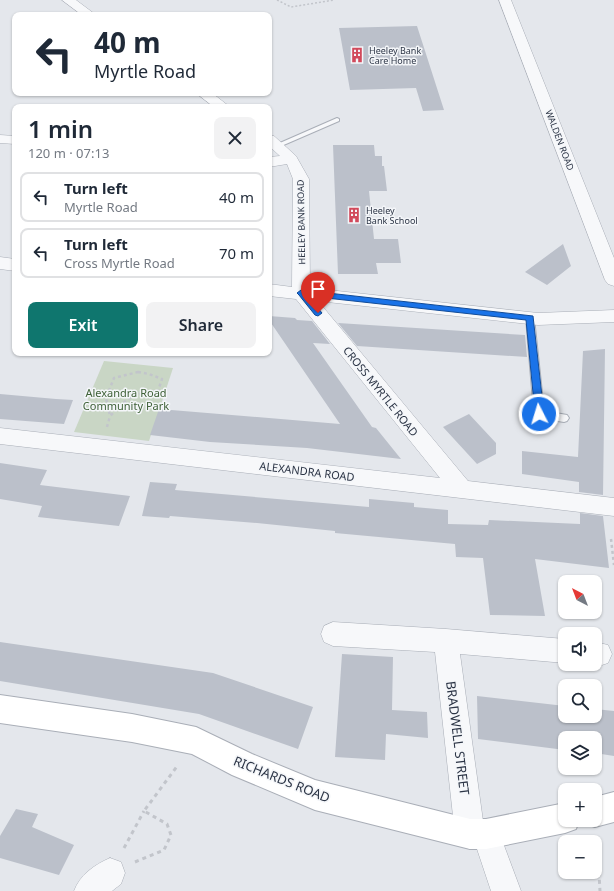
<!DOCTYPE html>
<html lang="en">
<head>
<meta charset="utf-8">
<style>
	:root { --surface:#fff; --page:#f2f2f3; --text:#1f2937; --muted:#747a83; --line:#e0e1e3; --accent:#0f766e }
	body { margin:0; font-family:"Noto Sans",sans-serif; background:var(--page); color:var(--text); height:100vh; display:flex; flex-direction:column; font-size:15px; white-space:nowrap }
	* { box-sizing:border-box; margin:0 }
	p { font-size:13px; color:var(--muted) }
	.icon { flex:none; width:22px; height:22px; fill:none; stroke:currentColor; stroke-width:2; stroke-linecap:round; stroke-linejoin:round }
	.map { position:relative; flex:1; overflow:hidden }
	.details { position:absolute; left:12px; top:104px; width:260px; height:252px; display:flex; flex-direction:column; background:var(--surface); border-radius:8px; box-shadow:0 1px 3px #0004 }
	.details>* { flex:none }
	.top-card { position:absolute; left:12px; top:12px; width:260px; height:84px; border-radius:8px; box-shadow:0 1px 3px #0004; background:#fff; color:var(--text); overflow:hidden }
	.needle { width:26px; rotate:318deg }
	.tools { position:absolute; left:558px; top:575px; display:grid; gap:8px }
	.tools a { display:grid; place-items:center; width:44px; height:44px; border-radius:8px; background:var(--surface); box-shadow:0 1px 3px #0004; font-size:20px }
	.pin { position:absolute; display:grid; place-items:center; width:34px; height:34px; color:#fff; margin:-41px -17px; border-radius:50% 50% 50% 0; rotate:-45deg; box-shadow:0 0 4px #0007 }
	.pin .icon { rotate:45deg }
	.me { position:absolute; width:44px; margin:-22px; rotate:355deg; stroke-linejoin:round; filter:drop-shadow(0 0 3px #0008) }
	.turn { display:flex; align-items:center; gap:14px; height:84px; padding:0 16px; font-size:18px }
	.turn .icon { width:52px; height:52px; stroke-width:2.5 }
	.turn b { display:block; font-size:28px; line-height:34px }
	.round { display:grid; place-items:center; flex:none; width:42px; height:42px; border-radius:8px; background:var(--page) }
	.overview { display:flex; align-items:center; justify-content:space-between; height:68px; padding:0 16px }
	h1 { font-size:24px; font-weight:600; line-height:30px }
	.button { display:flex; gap:8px; margin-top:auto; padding:8px 16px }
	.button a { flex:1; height:46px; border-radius:8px; background:var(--accent); color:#fff; font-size:16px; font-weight:600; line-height:46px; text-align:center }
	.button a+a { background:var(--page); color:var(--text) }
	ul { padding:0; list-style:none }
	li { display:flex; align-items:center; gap:12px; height:50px; margin:0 8px 6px; padding:0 8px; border:2px solid var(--line); border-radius:8px }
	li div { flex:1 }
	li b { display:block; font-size:15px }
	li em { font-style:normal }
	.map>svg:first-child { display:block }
	.green { fill:#c9d6c5 }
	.building { fill:#bbc0ca }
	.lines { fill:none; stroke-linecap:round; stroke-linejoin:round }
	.service-casing { stroke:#a9aeb7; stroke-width:2 }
	.minor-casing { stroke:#a9aeb7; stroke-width:1 }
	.secondary-casing { stroke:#a9aeb7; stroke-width:2 }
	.path-far2 { stroke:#c2c5cb; stroke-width:1.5; stroke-dasharray:2 2; stroke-linecap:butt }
	.path-far1 { stroke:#c2c5cb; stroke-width:2.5; stroke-dasharray:3 3; stroke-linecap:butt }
	.path { stroke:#c2c5cb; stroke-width:3; stroke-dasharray:4 4; stroke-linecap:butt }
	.service { fill:#f7f8fa; fill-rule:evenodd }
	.minor { fill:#f7f8fa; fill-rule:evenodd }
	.secondary { fill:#fff; fill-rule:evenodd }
	.route { fill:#1a73e8; stroke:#114b97 }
	.labels { text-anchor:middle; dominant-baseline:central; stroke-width:3; stroke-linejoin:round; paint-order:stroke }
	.far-poi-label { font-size:9px; fill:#2b3445; stroke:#f4f6f9; text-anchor:start }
	.far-street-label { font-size:9px; fill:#2b3445; stroke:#f4f6f9 }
	.street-label { font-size:11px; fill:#2b3445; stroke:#f4f6f9 }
	.park-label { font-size:11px; fill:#3f6138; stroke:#f4f6f9 }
	.near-street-label { font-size:13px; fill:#2b3445; stroke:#f4f6f9 }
</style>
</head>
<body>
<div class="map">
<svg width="614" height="891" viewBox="0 0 614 891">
	<rect width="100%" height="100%" fill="#e4e7ec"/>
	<!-- green -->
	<path class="green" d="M104 361 173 368 149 441 74 432Z"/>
	<!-- building -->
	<path class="building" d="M417 26 444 110 423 111 416 88 350 90 339 28Z
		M333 145H374L375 156H382V166H384L387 191H369L374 239H398L401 263H376L378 274H338Z
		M563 244 571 266 547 285 525 272Z
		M269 316 295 318 297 320 312 321 330 344 313 343 372 427 376 428 401 459 307 448 210 442 150 435 159 409 340 424 269 320Z
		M338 323 525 335 527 357 357 346Z
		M605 349 603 495 579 492V482L522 474V451L578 457 583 351Z
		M0 394 56 399 73 400 64 424 0 419Z
		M469 414 496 443V454L477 464 443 427Z
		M0 463 47 470 40 485 130 496 119 526 38 517 42 506 0 499Z
		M150 482 177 484 175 490 369 507V499L414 503V507L448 510V524L488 525 489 520 580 524V513L603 516 609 568 535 559 545 616 490 615 483 558 456 557 455 544 335 533V531L257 523 170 516 169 518 142 516Z
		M0 642 213 673 313 707 298 749 199 714 0 681Z
		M342 654 393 657 392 710 427 712 428 738 386 734 385 760 335 757Z
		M477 696 565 706V716H595V709L614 711V756L595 753V738H565V750L478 739Z
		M16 809 38 814 32 827 74 845 59 875 0 858V836Z"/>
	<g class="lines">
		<!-- service casing -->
		<g class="service-casing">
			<path id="service" d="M337 118 339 119V121L279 147 273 146Z
				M530 315 534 318 544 411 567 415 569 418 567 421 564 422 539 418 536 417 534 414 526 318Z"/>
		</g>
		<!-- minor casing -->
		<g class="minor-casing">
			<path id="minor" d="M62 0H76L96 15H82Z
				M499 0H511L614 258V286L608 284 605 280Z
				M196 93H212L230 107H214Z
				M0 135 15 136V144L0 143Z
				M269 135 274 136 296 156 309 179 310 288 538 313 614 310V322L538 325 318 301 468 481 614 498V516L0 444V428L440 478 296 299 269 296V284L292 287 293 179 287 164 269 167V157L280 156 269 146Z
				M0 257 15 259V271L0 269Z
				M333 622 446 629 565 639V663L460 654 483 821 486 819 496 824 521 891H491L476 846 470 849 460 844 455 834 435 652 333 646 324 642 321 634 324 626Z
				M595 642 608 645 612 654 608 663 599 666 590 664H595Z
				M110 858 121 862 125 873 121 884 112 891H74C80 875 94 865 110 858Z"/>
		</g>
		<!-- secondary casing -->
		<g class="secondary-casing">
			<path id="secondary" d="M0 695 132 714 196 727 252 754 315 780 470 819H486L565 803V820H579L576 829 565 833 486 849H470L315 810 232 775 192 754 132 742 0 723Z
				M614 792V822L595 827 584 823 583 820H595V797Z"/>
		</g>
		<!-- path-far2 -->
		<path class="path-far2" d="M277 0 291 7 334 0"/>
		<!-- path-far1 -->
		<path class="path-far1" d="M138 372 149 374 162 379 158 391C131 393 128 398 110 416L106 398 114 378Z
			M107 427 110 416
			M611 539 614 565"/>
		<!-- path -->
		<path class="path" d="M597 840 600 891
			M124 848 144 811
			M135 862 164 850 171 835 167 824 144 811 178 765"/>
		<!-- service -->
		<use href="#service" class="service"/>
		<!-- minor -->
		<use href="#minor" class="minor"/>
		<!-- secondary -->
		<use href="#secondary" class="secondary"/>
	</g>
	<!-- route -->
	<path class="route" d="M301 290 533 316 544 414 539 417 535 414 526 320 308 296 322 313 318 316 315 315 299 295 297 293Z"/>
	<!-- icons -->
	<defs>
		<g id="building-bare" transform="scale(1.2)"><path d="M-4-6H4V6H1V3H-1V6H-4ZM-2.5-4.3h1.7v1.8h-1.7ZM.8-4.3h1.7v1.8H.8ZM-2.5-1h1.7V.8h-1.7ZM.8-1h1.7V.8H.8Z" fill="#d1495b" stroke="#f4f6f9" stroke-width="2.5" paint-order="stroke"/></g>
	</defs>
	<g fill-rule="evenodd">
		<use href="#building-bare" x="357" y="55"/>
		<use href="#building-bare" x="354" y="215"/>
	</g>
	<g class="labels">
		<!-- far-poi labels -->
		<g class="far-poi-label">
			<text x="369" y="50">Heeley Bank<tspan x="369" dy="10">Care Home</tspan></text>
			<text x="366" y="210">Heeley<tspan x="366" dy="10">Bank School</tspan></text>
		</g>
		<!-- far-street labels -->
		<g class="far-street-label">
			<text transform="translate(560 140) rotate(69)">WALDEN ROAD</text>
			<text transform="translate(301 222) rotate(-91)">HEELEY BANK ROAD</text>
		</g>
		<!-- street labels -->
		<g class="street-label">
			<text transform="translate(381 391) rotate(51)">CROSS MYRTLE ROAD</text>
			<text transform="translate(307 471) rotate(7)">ALEXANDRA ROAD</text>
		</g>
		<!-- park labels -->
		<g class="park-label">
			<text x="126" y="392">Alexandra Road<tspan x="126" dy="13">Community Park</tspan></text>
		</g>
		<!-- near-street labels -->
		<g class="near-street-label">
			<text transform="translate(458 738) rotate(83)">BRADWELL STREET</text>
			<text transform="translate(282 779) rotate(22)">RICHARDS ROAD</text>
		</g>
	</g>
</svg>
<div class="tools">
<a><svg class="needle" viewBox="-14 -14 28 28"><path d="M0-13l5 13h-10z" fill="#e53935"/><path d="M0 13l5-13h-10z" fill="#747a83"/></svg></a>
<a><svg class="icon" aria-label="sound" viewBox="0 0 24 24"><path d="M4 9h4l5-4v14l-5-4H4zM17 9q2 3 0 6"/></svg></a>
<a><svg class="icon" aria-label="search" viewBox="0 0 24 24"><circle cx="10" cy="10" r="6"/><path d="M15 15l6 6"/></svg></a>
<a><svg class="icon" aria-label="layers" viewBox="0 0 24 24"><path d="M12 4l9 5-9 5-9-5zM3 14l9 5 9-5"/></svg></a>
<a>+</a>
<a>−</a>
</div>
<div class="pin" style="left:318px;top:313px;background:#d93025"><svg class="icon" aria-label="arrive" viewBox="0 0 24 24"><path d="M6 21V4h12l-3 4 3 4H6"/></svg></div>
<svg class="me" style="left:539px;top:414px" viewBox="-20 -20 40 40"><circle r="17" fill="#1a73e8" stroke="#fff" stroke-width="3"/><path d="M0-11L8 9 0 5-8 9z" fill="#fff"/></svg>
<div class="top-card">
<div class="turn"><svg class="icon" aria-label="left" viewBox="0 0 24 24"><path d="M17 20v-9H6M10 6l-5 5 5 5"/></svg><div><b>40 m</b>Myrtle Road</div></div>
</div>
<section class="details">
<div class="overview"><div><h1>1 min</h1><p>120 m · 07:13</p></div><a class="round"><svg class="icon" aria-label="close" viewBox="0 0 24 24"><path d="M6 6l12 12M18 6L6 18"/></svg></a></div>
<ul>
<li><svg class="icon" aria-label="left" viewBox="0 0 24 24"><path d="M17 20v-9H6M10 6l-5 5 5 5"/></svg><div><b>Turn left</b><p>Myrtle Road</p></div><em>40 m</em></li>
<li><svg class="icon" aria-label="left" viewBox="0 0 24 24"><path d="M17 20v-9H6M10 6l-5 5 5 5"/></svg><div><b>Turn left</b><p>Cross Myrtle Road</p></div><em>70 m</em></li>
</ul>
<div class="button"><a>Exit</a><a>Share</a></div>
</section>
</div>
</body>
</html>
